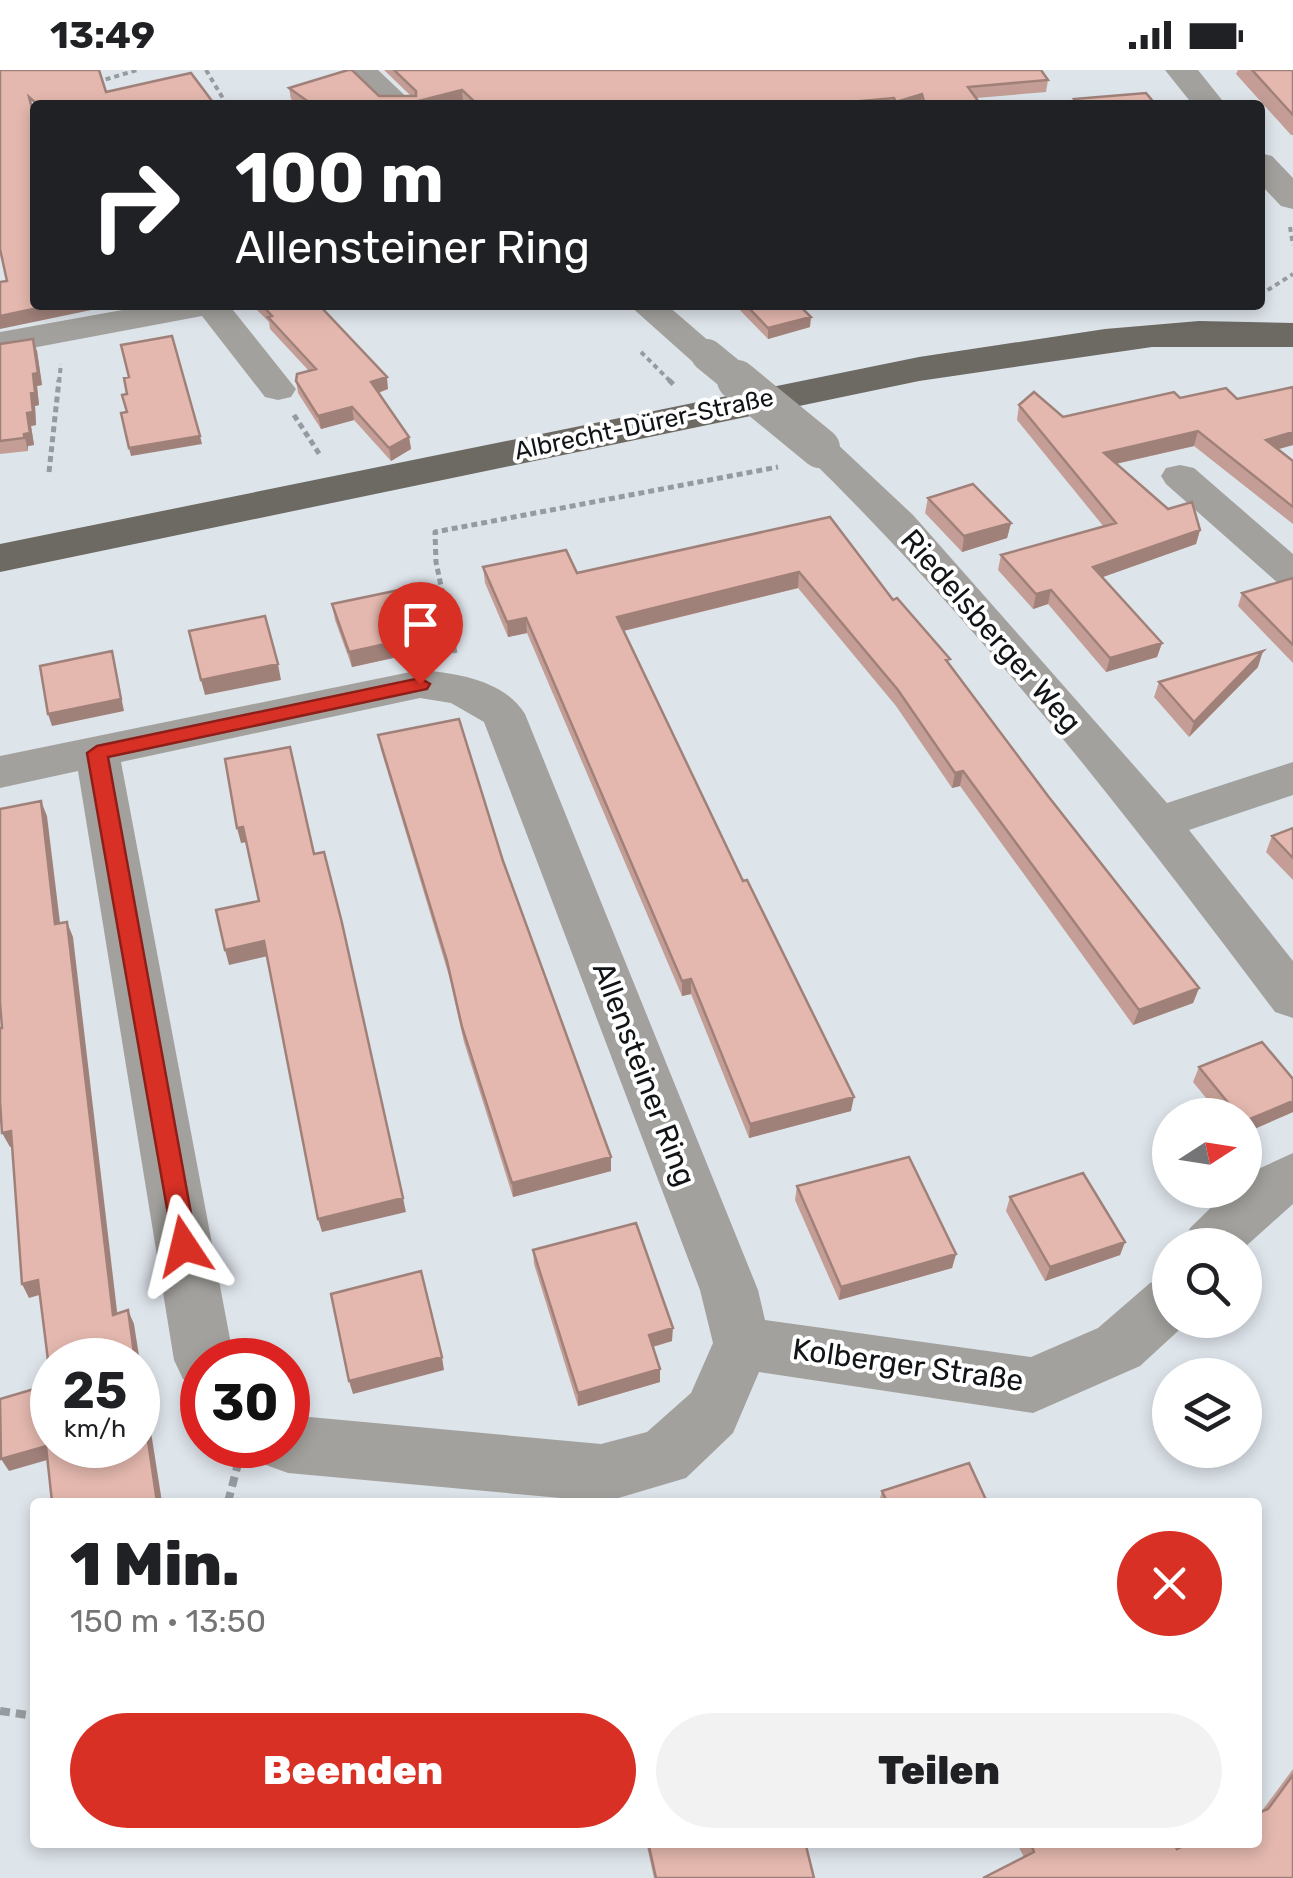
<!DOCTYPE html>
<html lang="de">
<head>
<meta charset="utf-8">
<style>
	:root { --surface:#fff; --page:#f2f2f2; --text:#202124; --muted:#757577; --accent:#d93025 }
	body { margin:0; font-family:Rubik,sans-serif; background:var(--page); color:var(--text); height:100vh; display:flex; flex-direction:column; font-size:38px; white-space:nowrap }
	* { box-sizing:border-box; margin:0 }
	p { font-size:32px; color:var(--muted) }
	.icon { flex:none; width:55px; height:55px; fill:none; stroke:currentColor; stroke-width:2; stroke-linecap:round; stroke-linejoin:round }
	.map { position:relative; flex:1; overflow:hidden }
	.side { position:absolute; left:30px; top:1428px; width:1232px; height:350px; display:flex; flex-direction:column; background:var(--surface); border-radius:10px; box-shadow:0 5px 15px #0003 }
	.side>* { flex:none }
	.banner { position:absolute; left:30px; top:30px; width:1235px; height:210px; border-radius:10px; box-shadow:0 5px 15px #0003; background:#202124; color:#fff; overflow:hidden }
	.needle { width:65px; rotate:78deg }
	.tools { position:absolute; left:1152px; top:1028px; display:grid; gap:20px }
	.tools a { display:grid; place-items:center; width:110px; height:110px; border-radius:50%; background:var(--surface); box-shadow:0 5px 15px #0003; font-size:50px }
	.speed { position:absolute; left:30px; top:1268px; display:flex; gap:20px; font-size:50px; font-weight:700; text-align:center }
	.speed>* { display:grid; place-content:center; width:130px; height:130px; border-radius:50%; background:var(--surface); box-shadow:0 5px 15px #0003; line-height:1 }
	.speed small { font-size:25px; font-weight:400 }
	.speed .limit { border:15px solid #d22; background:#fff; color:#111 }
	.pin { position:absolute; display:grid; place-items:center; width:85px; height:85px; color:#fff; margin:-102px -42px; border-radius:50% 50% 50% 0; rotate:-45deg; box-shadow:0 0 10px #0007 }
	.pin .icon { rotate:45deg }
	.me { position:absolute; width:110px; margin:-55px; rotate:350deg; stroke-linejoin:round; filter:drop-shadow(0 0 8px #0008) }
	.turn { display:flex; align-items:center; gap:35px; height:210px; padding:0 40px; font-size:45px }
	.turn .icon { width:130px; height:130px; stroke-width:2.5 }
	.turn b { display:block; font-size:70px; line-height:85px }
	.round { display:grid; place-items:center; flex:none; width:105px; height:105px; border-radius:52px; background:var(--page) }
	.overview { display:flex; align-items:center; justify-content:space-between; height:170px; padding:0 40px }
	h1 { font-size:60px; font-weight:800; line-height:75px }
	.primary-button { display:flex; gap:20px; margin-top:auto; padding:20px 40px }
	.primary-button a { flex:1; height:115px; border-radius:60px; background:var(--accent); color:#fff; font-size:40px; font-weight:800; line-height:115px; text-align:center }
	.primary-button a+a { background:var(--page); color:var(--text) }
	.status { display:flex; justify-content:space-between; align-items:center; height:70px; padding:0 50px; background:var(--surface); direction:ltr }
	.status svg { height:28px; fill:currentColor }
	.map>svg:first-child { display:block }
	.lines { fill:none; stroke-linecap:round; stroke-linejoin:round }
	.path-far2 { stroke:#959b9f; stroke-width:4; stroke-dasharray:5 4; stroke-linecap:butt }
	.path-far1 { stroke:#959b9f; stroke-width:5; stroke-dasharray:6 4; stroke-linecap:butt }
	.path { stroke:#959b9f; stroke-width:8; stroke-dasharray:10 6; stroke-linecap:butt }
	.minor { fill:#a3a19d; fill-rule:evenodd }
	.tertiary { fill:#a3a19d; fill-rule:evenodd }
	.primary { fill:#6d6a64; fill-rule:evenodd }
	.minor-bridge-far1 { stroke:#a3a19d; stroke-width:32 }
	.minor-bridge { stroke:#a3a19d; stroke-width:40 }
	.wall { fill:#c49e96 }
	.shaded-wall { fill:#a0817a }
	.building { fill:#e4b8ae; stroke:#a0817a; stroke-width:2.5 }
	.route { fill:#d93025; stroke:#8d1f18; stroke-width:2.5 }
	.labels { text-anchor:middle; dominant-baseline:central; stroke-width:8; stroke-linejoin:round; paint-order:stroke }
	.far-street-label { font-size:25px; fill:#121517; stroke:#fff }
	.street-label { font-size:30px; fill:#121517; stroke:#fff }
</style>
</head>
<body>
<div class="status"><b>13:49</b><svg viewBox="0 0 49 12"><path d="M0 12V9h3v3zM5 12V6h3v6zM10 12V3h3v9zM15 12V0h3v12zM26 1h20v11H26zM47 4h2v5h-2z"/></svg></div>
<div class="map">
<svg width="1293" height="1808" viewBox="0 0 1293 1808">
	<rect width="100%" height="100%" fill="#dde4ea"/>
	<g class="lines">
		<!-- path-far2 -->
		<path class="path-far2" d="M206 0 227 35
			M97 12 137 0
			M1290 157 1293 175
			M1260 225 1293 204
			M641 282 671 312
			M59 312 61 294"/>
		<!-- path-far1 -->
		<path class="path-far1" d="M669 310 674 315
			M294 345 320 385
			M49 402 59 310
			M455 583 436 492 435 462 778 397"/>
		<!-- path -->
		<path class="path" d="M228 1432 239 1390
			M0 1641 35 1646"/>
		<!-- minor -->
		<path class="minor" d="M347 0H378L415 35H383Z
			M150 235H229L296 319 291 327 278 330 265 327 202 246 0 284V262Z
			M629 235H667L725 285 720 293 707 296 694 293Z
			M820 367 833 370 913 445 1167 733 1293 692V725L1189 760 1293 891V948L1275 942C1130 749 980 555 807 386L801 378 807 370Z
			M1180 395 1194 398 1293 484V518L1279 514 1166 414 1161 406 1166 398Z
			M420 600C456 603 504 610 525 644L758 1220 765 1250 1031 1287 1098 1258 1150 1213 1170 1205V1250H1190L1140 1296 1033 1343 759 1302 733 1363 686 1408 605 1432 288 1403 266 1395 258 1375H288V1345L601 1374 647 1362 691 1323 713 1273 700 1220 484 652 451 633 420 628 121 692 234 1290H202V1317L183 1309 174 1290 78 701 0 718V686Z
			M1293 1083V1134L1245 1177 1182 1175 1190 1158 1229 1120H1245V1105Z"/>
		<!-- tertiary -->
		<path class="tertiary" d="M1165 0H1198L1226 35H1193Z
			M1260 83 1272 86 1293 108V139L1281 136 1260 114Z"/>
		<!-- primary -->
		<path class="primary" d="M1199 251 1293 253V277H1152L919 311 0 502V474L919 287 1105 259Z"/>
		<!-- minor-bridge-far1 -->
		<path class="minor-bridge-far1" d="M707 285 740 312"/>
		<!-- minor-bridge -->
		<path class="minor-bridge" d="M737 310 820 378"/>
	</g>
	<!-- wall -->
	<path class="wall" d="M384 0H1041L1048 10 1046 22 976 28 981 35H467L463 32 451 35H299L291 29 289 18 379 26H411Z
		M1238 0H1293V65H1291L1236 4Z
		M252 235H319L388 319 379 323 409 367 411 379 391 391 354 350 321 359 298 323 296 311 309 301 270 259 269 252Z
		M735 235H799L810 257 768 269Z
		M0 274 37 281 42 315 37 316 39 335 35 336 36 355 31 356 34 375 28 376V381L0 384Z
		M1293 317V375L1278 379 1293 391V454L1194 376 1116 394 1168 439 1200 460 1196 474 1102 507 1162 573 1157 587 1106 602 1048 534 1033 539 998 500 1001 485 1104 457 1017 350 1019 335 1063 347 1180 328 1237 329Z
		M928 428 1011 453 1007 468 962 482 925 443Z
		M830 447 893 530 949 594 1048 726 1199 918 1193 933 1133 955 960 716 952 718 896 636 798 518 624 561 851 1041 749 1068 691 924 682 926 527 563 508 567 485 513 483 497 577 503Z
		M1293 508V593L1238 536 1242 523Z
		M332 534 422 566 425 581 352 597 335 550Z
		M1258 597 1189 667 1154 627 1159 612Z
		M378 665 611 1101 513 1127 464 972 449 906 381 680Z
		M1293 758V810L1266 782 1272 766Z
		M1199 997 1293 1009V1042L1245 1063V1045H1220L1193 1012Z
		M797 1116 956 1184 952 1198 839 1230 795 1130Z
		M1010 1127 1125 1172 1120 1185 1045 1211 1006 1141Z
		M533 1180 672 1271 653 1277 660 1312 578 1336 534 1194Z
		M882 1421 987 1432H879Z
		M1293 1699V1808L1024 1787 1016 1772H1173L1177 1779 1261 1742Z
		M646 1772H805L814 1808H654Z"/>
	<!-- shaded-wall -->
	<path class="shaded-wall" d="M462 20 463 32 451 35H403Z
		M922 24 921 35H896V32Z
		M52 235H95L96 239 0 259V246Z
		M811 247 810 257 768 269V258Z
		M33 269 37 281 42 315 37 316 39 335 35 336 36 355 31 356 34 375 28 376V381L24 364 33 304Z
		M387 307 388 319 373 324 371 312Z
		M352 337 354 350 321 359 318 346Z
		M1198 361 1194 376 1101 397 1104 383Z
		M1293 362V375L1261 384 1266 370Z
		M200 366 202 374 131 386 129 378Z
		M409 367 411 379 391 391 389 378Z
		M1011 453 1007 468 962 482 964 466Z
		M1200 460 1196 474 1089 512 1093 497Z
		M799 502 798 518 618 562 617 547Z
		M1051 520 1048 534 1033 539 1036 524Z
		M526 548 527 563 508 567 507 552Z
		M422 566 425 581 352 597 349 582Z
		M1162 573 1157 587 1106 602 1110 588Z
		M112 581 124 641 52 656 48 644Z
		M1263 581 1258 597 1189 667 1194 652Z
		M278 594 281 610 205 625 201 610Z
		M963 701 960 716 952 718 955 703Z
		M41 731 47 746 62 869 55 854Z
		M243 757 247 772 241 773 237 758Z
		M67 852 73 867 119 1258 113 1245Z
		M264 871 268 886 229 895 225 880Z
		M691 909V924L682 926V911Z
		M1199 918 1193 933 1133 955 1139 940Z
		M854 1027 851 1041 749 1068 750 1054Z
		M1293 1031V1042L1245 1063V1051Z
		M11 1061 18 1075 10 1077 2 1063Z
		M611 1087V1101L513 1127 512 1113Z
		M403 1128 406 1142 322 1162 318 1149Z
		M1125 1172 1120 1185 1045 1211 1050 1197Z
		M956 1184 952 1198 839 1230 841 1217Z
		M38 1210 46 1223 29 1228 22 1214Z
		M128 1240 134 1254 162 1432H157L138 1303V1290H135Z
		M673 1258 672 1271 648 1278 649 1265Z
		M442 1287 444 1300 353 1324 349 1311Z
		M660 1299V1312L578 1336V1323Z
		M46 1376 54 1388 9 1401 1 1389Z"/>
	<!-- building -->
	<path class="building" d="M0 0H99L106 22 191 3 215 35H38L29 27 35 49V235H52L0 246V212L7 211 0 179Z
		M348 0H352L379 26H416V21L394 0H1041L1048 10 968 17 981 35H925L922 24 896 32 894 28 816 35H478L462 20 403 35H313L289 18Z
		M1252 0H1293V45Z
		M1146 23 1156 35H1079L1074 29Z
		M262 235H319L387 307 371 312 409 367 389 378 352 337 318 346 296 311 297 304 316 299 268 247 272 246Z
		M746 235H799L811 247 768 258Z
		M172 266 200 366 129 378 121 343 127 342 122 325 127 324 124 308 129 307 121 275Z
		M33 269 38 303 33 304 35 322 31 323 33 342 27 343 30 363 24 364V368L0 371V274Z
		M1293 317V362L1266 370 1293 391V437L1198 361 1104 383 1168 439 1192 432 1200 460 1093 497 1162 573 1110 588 1051 520 1036 524 1001 485 1116 453 1019 335 1034 322 1063 347 1174 322 1180 328 1226 318 1237 329Z
		M973 414 1011 453 964 466 928 428Z
		M830 447 893 530 897 528 950 589 946 590 1048 726 1199 918 1139 940 963 701 955 703 898 620 799 502 617 547 743 811 747 810 854 1027 750 1054 691 909 682 911 526 548 507 552 483 497 566 480 577 503Z
		M1293 508V575L1242 523Z
		M404 519 422 566 349 582 332 534Z
		M265 546 278 594 201 610 189 561Z
		M112 581 121 629 48 644 40 596Z
		M1263 581 1194 652 1159 612Z
		M459 649 503 791 611 1087 512 1113 462 957 447 891 378 665Z
		M290 677 314 784 324 782 342 853 403 1128 318 1149 264 871 225 880 216 840 259 831 243 757 237 758 225 689Z
		M41 731 55 854 67 852 113 1245 128 1240 135 1290H52V1375H138V1303L157 1432H52L46 1376 1 1389 0 1329 51 1314 38 1210 22 1214 11 1061 2 1063 0 1031V958H2L0 932V739Z
		M1293 758V788L1272 766Z
		M1262 972 1293 1009V1031L1245 1051V1045H1238L1199 997Z
		M909 1087 956 1184 841 1217 797 1116Z
		M1083 1103 1125 1172 1050 1197 1010 1127Z
		M636 1153 673 1258 649 1265 660 1299 578 1323 533 1180Z
		M421 1201 442 1287 349 1311 331 1224Z
		M969 1393 987 1432H887L882 1421Z
		M1293 1705V1808H983L1034 1782 1030 1772H1173L1177 1779 1191 1772H1258V1743L1268 1739Z
		M648 1772H805L814 1808H656Z"/>
	<!-- route -->
	<path class="route" d="M420 608 430 614 427 619 108 687 197 1176 193 1184 184 1188 175 1184 87 683 97 676Z"/>
	<g class="labels">
		<!-- far-street labels -->
		<g class="far-street-label">
			<text transform="translate(644 354) rotate(-12)">Albrecht-Dürer-Straße</text>
		</g>
		<!-- street labels -->
		<g class="street-label">
			<text transform="translate(991 561) rotate(49)">Riedelsberger Weg</text>
			<text transform="translate(644 1004) rotate(69)">Allensteiner Ring</text>
			<text transform="translate(908 1295) rotate(8)">Kolberger Straße</text>
		</g>
	</g>
</svg>
<div class="tools">
<a><svg class="needle" viewBox="-14 -14 28 28"><path d="M0-13l5 13h-10z" fill="#e53935"/><path d="M0 13l5-13h-10z" fill="#757577"/></svg></a>
<a><svg class="icon" aria-label="search" viewBox="0 0 24 24"><circle cx="10" cy="10" r="6"/><path d="M15 15l6 6"/></svg></a>
<a><svg class="icon" aria-label="layers" viewBox="0 0 24 24"><path d="M12 4l9 5-9 5-9-5zM3 14l9 5 9-5"/></svg></a>
</div>
<div class="speed"><div>25<small>km/h</small></div><div class="limit">30</div></div>
<div class="pin" style="left:420px;top:614px;background:#d93025"><svg class="icon" aria-label="arrive" viewBox="0 0 24 24"><path d="M6 21V4h12l-3 4 3 4H6"/></svg></div>
<svg class="me" style="left:184px;top:1176px" viewBox="-20 -20 40 40"><path d="M0-17L14 15 0 8-14 15z" fill="#d93025" stroke="#fff" stroke-width="4"/></svg>
<div class="banner">
<div class="turn"><svg class="icon" aria-label="right" viewBox="0 0 24 24"><path d="M7 20v-9h11M14 6l5 5-5 5"/></svg><div><b>100 m</b>Allensteiner Ring</div></div>
</div>
<section class="side">
<div class="overview"><div><h1>1 Min.</h1><p>150 m · 13:50</p></div><a class="round" style="background:#d93025;color:#fff"><svg class="icon" aria-label="close" viewBox="0 0 24 24"><path d="M6 6l12 12M18 6L6 18"/></svg></a></div>
<div class="primary-button"><a>Beenden</a><a>Teilen</a></div>
</section>
</div>
</body>
</html>
